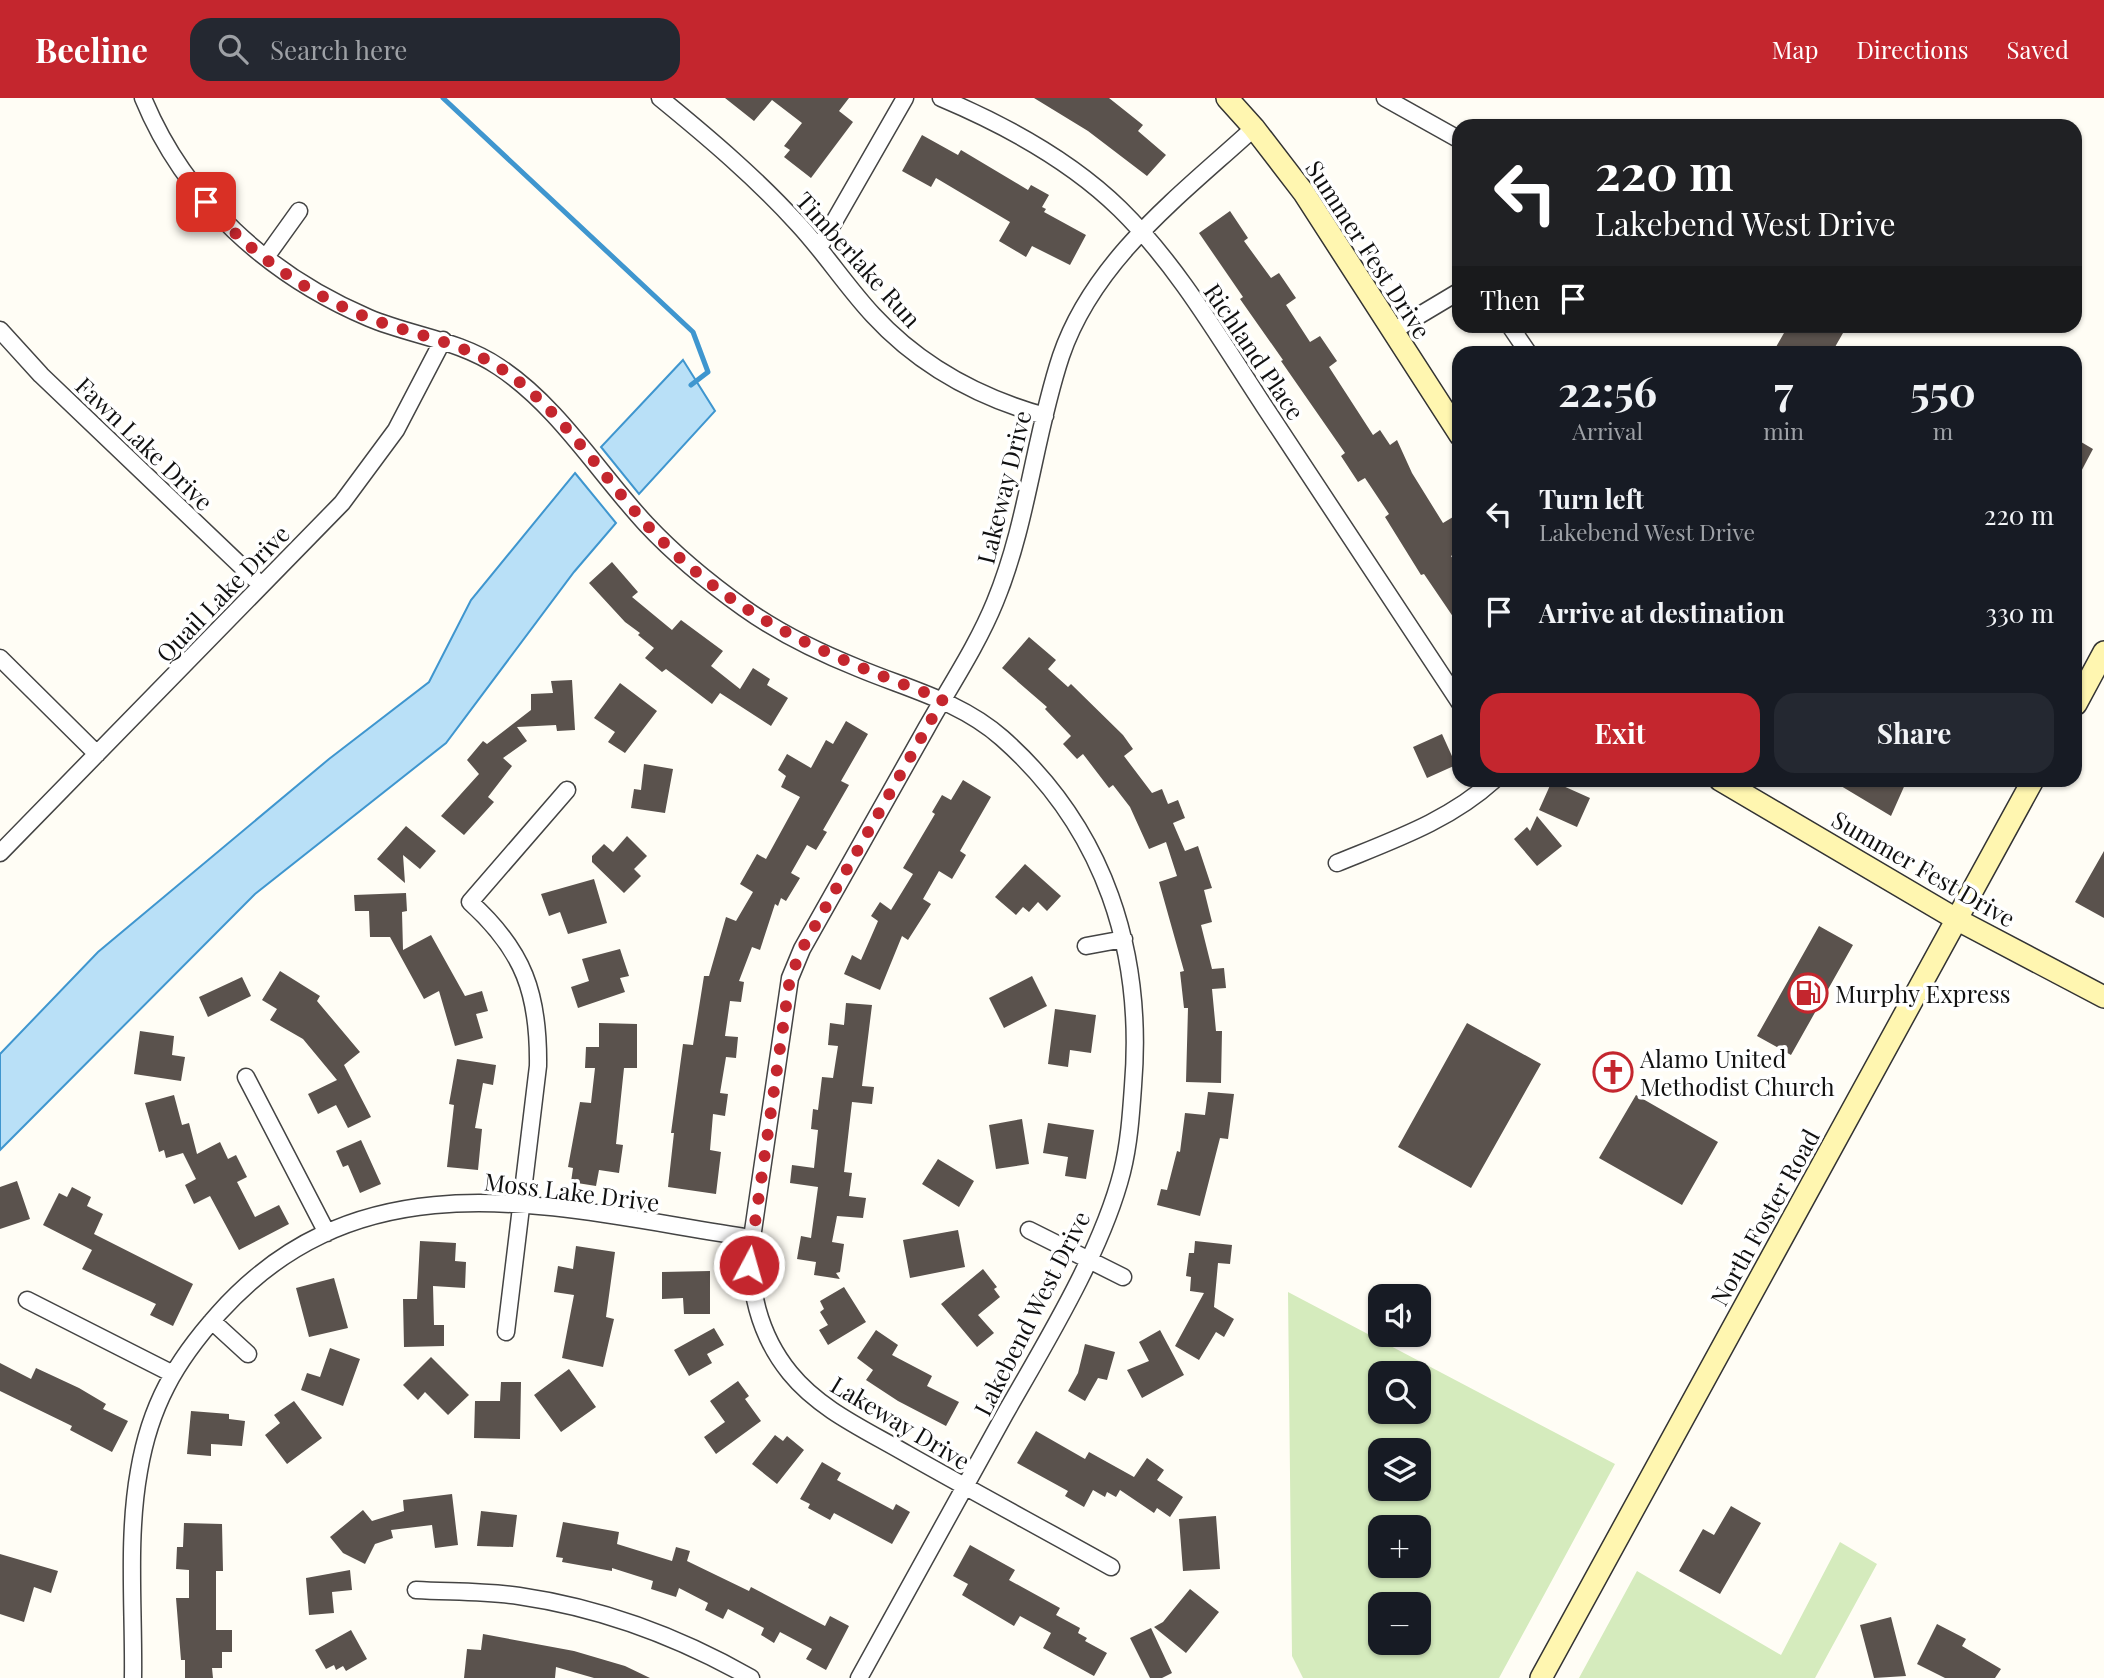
<!DOCTYPE html>
<html lang="en">
<head>
<meta charset="utf-8">
<style>
	:root { --surface:#171b24; --page:#242831; --text:#f1f3f6; --muted:#9ea1a6; --accent:#c4262e }
	body { margin:0; font-family:"Playfair Display",serif; background:var(--page); color:var(--text); height:100vh; display:flex; flex-direction:column; font-size:26px; white-space:nowrap }
	* { box-sizing:border-box; margin:0 }
	p { font-size:23px; color:var(--muted) }
	.icon { flex:none; width:38px; height:38px; fill:none; stroke:currentColor; stroke-width:2; stroke-linecap:round; stroke-linejoin:round }
	.map { position:relative; flex:1; overflow:hidden }
	.details { position:absolute; left:1452px; top:248px; width:630px; height:441px; display:flex; flex-direction:column; background:var(--surface); border-radius:21px; box-shadow:0 2px 5px #0004 }
	.details>* { flex:none }
	.guide { position:absolute; left:1452px; top:21px; width:630px; height:214px; border-radius:21px; box-shadow:0 2px 5px #0004; background:#202124; color:#fff; overflow:hidden }
	.controls { position:absolute; left:1368px; top:1186px; display:grid; gap:14px }
	.controls a { display:grid; place-items:center; width:63px; height:63px; border-radius:14px; background:var(--surface); box-shadow:0 2px 5px #0004; font-size:35px }
	.pin { position:absolute; display:grid; place-items:center; width:60px; height:60px; color:#fff; margin:-30px; border-radius:14px; box-shadow:0 4px 10px #0006 }
	.me { position:absolute; width:77px; margin:-38px; rotate:6deg; stroke-linejoin:round; filter:drop-shadow(0 0 5px #0008) }
	.turn { display:flex; align-items:center; gap:24px; height:147px; padding:0 28px; font-size:32px }
	.turn .icon { width:91px; height:91px; stroke-width:2.5 }
	.turn b { display:block; font-size:49px; line-height:60px }
	.then { display:flex; align-items:center; height:66px; padding:0 28px; background:#0003; gap:14px; font-size:26px }
	.eta { display:flex; justify-content:space-evenly; align-items:center; height:119px; text-align:center }
	.eta b { font-size:42px; font-weight:700; line-height:49px }
	.primary-button { display:flex; gap:14px; margin-top:auto; padding:14px 28px }
	.primary-button a { flex:1; height:80px; border-radius:21px; background:var(--accent); color:#fff; font-size:28px; font-weight:700; line-height:80px; text-align:center }
	.primary-button a+a { background:var(--page); color:var(--text) }
	ul { padding:0; list-style:none }
	li { display:flex; align-items:center; gap:21px; height:98px; padding:0 28px }
	li div { flex:1 }
	li b { display:block; font-size:26px }
	li em { font-style:normal }
	header { display:flex; align-items:center; gap:42px; box-sizing:border-box; height:98px; padding:0 35px; background:var(--accent); color:#fff }
	header strong { font-size:33px }
	nav { display:flex; gap:38px; margin-inline-start:auto; font-size:24px }
	.search { width:490px; height:63px; background:var(--page); display:flex; align-items:center; gap:18px; box-sizing:border-box; padding:0 24px; border-radius:21px; color:var(--muted); font-size:26px }
	.map>svg:first-child { display:block }
	.green { fill:#d5ebbd; fill-rule:evenodd }
	.water { fill:#b9e0f7; stroke:#3f96cf; stroke-width:2 }
	.lines { fill:none; stroke-linecap:round; stroke-linejoin:round }
	.stream { stroke:#3f96cf; stroke-width:5 }
	.building { fill:#5a524d }
	.street-casing { stroke:#444; stroke-width:19 }
	.secondary-casing { stroke:#333; stroke-width:24 }
	.street { stroke:#fff; stroke-width:16 }
	.secondary { stroke:#fff6b0; stroke-width:21 }
	.route { stroke:#c4262e; stroke-width:12; stroke-dasharray:0 21.6 }
	.labels { text-anchor:middle; dominant-baseline:central; stroke-width:7; stroke-linejoin:round; paint-order:stroke }
	.street-label { font-size:24px; fill:#111; stroke:#fff }
	.poi-label { font-size:24px; fill:#111; stroke:#fff; text-anchor:start }
</style>
</head>
<body>
<header>
<strong>Beeline</strong>
<div class="search"><svg class="icon" aria-label="search" viewBox="0 0 24 24"><circle cx="10" cy="10" r="6"/><path d="M15 15l6 6"/></svg>Search here</div>
<nav><a>Map</a><a>Directions</a><a>Saved</a></nav>
</header>
<div class="map">
<svg width="2104" height="1580" viewBox="0 0 2104 1580">
	<rect width="100%" height="100%" fill="#fffdf5"/>
	<!-- green -->
	<path class="green" d="M1288 1194 1615 1366 1499 1580H1303L1292 1558ZM1381 1276H1419V1314H1381ZM1381 1353H1419V1391H1381ZM1381 1430H1419V1468H1381ZM1381 1507H1419V1545H1381Z
		M1840 1444 1877 1466 1815 1580H1579L1637 1473 1781 1557Z"/>
	<!-- water -->
	<path class="water" d="M683 262 715 313 639 396 601 349Z
		M575 375 616 425 574 474 446 645 255 796 0 1052V956L98 854 329 661 429 584 471 502Z"/>
	<g class="lines">
		<!-- stream -->
		<path class="stream" d="M443 0 693 234 708 274 691 287"/>
	</g>
	<!-- building -->
	<path class="building" d="M725 0H849L839 13 853 24 811 80 784 59 790 52 784 48 802 25 772 2 754 23Z
		M1034 0H1109L1143 27 1138 33 1166 57 1147 78 1088 33Z
		M922 37 958 57 961 52 1028 92 1031 87 1049 97 1042 109 1046 111 1044 114 1086 137 1070 167 1032 148 1026 159 999 143 1010 124 936 80 931 89 902 73Z
		M1230 113 1248 140 1244 143 1271 180 1279 175 1296 200 1286 207 1310 244 1320 238 1337 263 1329 269 1373 337 1380 332 1390 347 1397 342 1412 375 1443 425 1453 419 1460 429V452L1451 458 1460 471V529L1424 476 1421 477 1385 419 1389 416 1365 380 1358 384 1341 358 1345 355 1281 263 1283 262 1240 201 1243 199 1199 135Z
		M1788 228H1847L1831 256H1772Z
		M2076 341 2093 351 2076 383Z
		M612 464 638 494 632 499 672 532 681 522 723 553 711 568 740 591 753 570 770 581 767 587 788 600 771 628 720 595 712 606 666 571 662 574 645 560 654 550 638 537 640 535 625 524 589 485Z
		M1029 539 1056 562 1048 571 1068 589 1071 586 1123 637 1133 651 1124 658 1152 695 1162 691 1168 706 1178 702 1185 720 1173 725 1185 753 1198 748 1212 790 1204 792 1212 824 1201 827 1212 871 1224 870 1226 890 1212 891 1216 933H1222L1221 985 1186 984 1188 910H1184L1180 874 1184 873 1159 784 1177 778 1166 744 1149 751 1130 709 1113 687 1109 690 1083 656 1077 661 1063 646 1071 638 1045 611 1047 609 1002 570Z
		M572 582 575 632 557 633 556 627 517 629 527 643 503 660 512 668 488 699 494 704 464 737 441 718 479 676 467 662 483 643 487 646 531 612V596L553 595 551 583Z
		M620 585 657 613 625 655 608 644 615 634 594 620Z
		M846 623 868 636 841 683 849 687 823 732 827 734 816 752 807 747 791 775 800 780 786 803 781 800 778 808 775 806 760 852 752 849 739 883 744 884 741 904 730 903 725 938 738 939 736 960 726 959 720 995 728 996 725 1018 713 1016 710 1052 721 1054 716 1096 668 1089 674 1035H671L683 946 693 947 704 878H709L726 819 736 823 753 794 740 786 757 756 766 761 800 699 781 689 786 678 778 672 787 656 811 670 826 642 833 646Z
		M1442 636 1456 667 1427 680 1413 649Z
		M644 666 673 671 665 715 631 710 634 691 641 692Z
		M963 682 991 699 960 753 966 757 952 781 939 773 923 801 931 806 908 842 902 838 880 892 844 876 852 857 861 862 878 823 871 818 880 804 891 812 913 776 903 770 935 716 932 714 942 697 951 702Z
		M1831 682H1907L1891 718Z
		M1552 683 1590 700 1577 729 1539 712Z
		M1537 718 1562 748 1537 768 1514 741 1527 729 1530 733Z
		M406 728 436 753 420 771 403 757 405 785 377 761Z
		M627 738 647 758 634 771 641 778 624 795 592 764V758L604 746 613 754Z
		M2104 753V820L2075 804Z
		M1025 766 1061 798 1047 813 1038 804 1029 814 1023 809 1016 817 995 799Z
		M594 781 607 825 568 836 560 814 549 818 541 796Z
		M406 795 407 813 402 814 403 852 431 837 465 898 482 893 488 913 476 916 483 940 455 948 439 893 424 901 390 839H370L369 813H355L354 797Z
		M1819 828 1853 847 1791 957 1757 938Z
		M620 851 629 878 620 880 625 894 578 910 571 889 589 883 582 861Z
		M280 873 320 898 317 903 360 954 344 967 371 1019 348 1030 336 1007 318 1016 308 996 337 982 303 941 270 922 277 911 262 902Z
		M1032 878 1047 908 1004 930 989 900Z
		M242 879 251 898 208 919 199 899Z
		M846 905 872 907 862 988 874 989 872 1006 852 1004 844 1074 852 1075 849 1098 866 1100 863 1120 837 1118 832 1144 844 1146 840 1174 836 1175 840 1181 814 1177 816 1164 797 1161 801 1138 811 1140 818 1089 790 1085 792 1067 814 1070 818 1032 811 1031 813 1011 818 1012 822 979 833 980 838 948 828 947 830 925 844 927Z
		M1055 911 1096 917 1091 955 1070 952 1068 969 1048 966Z
		M599 925 637 926V970H624L616 1046 623 1047 619 1075 599 1072 596 1088 571 1084 573 1070 568 1069 580 1004 591 1005 595 970H585L586 949H599Z
		M1467 925 1541 966 1471 1090 1398 1049Z
		M140 933 174 938 172 957 185 959 181 983 134 976Z
		M457 961 496 967 493 987 483 985 475 1030 482 1031 478 1072 447 1069 454 1007 449 1006Z
		M1208 994 1234 996 1228 1041 1220 1040 1200 1118 1157 1107 1161 1091 1167 1092 1177 1053 1180 1054 1185 1015 1205 1017Z
		M174 997 182 1027 189 1025 197 1056 220 1044 228 1061 236 1057 247 1079 237 1084 255 1119 279 1107 289 1126 239 1152 210 1098 194 1106 185 1087 196 1081 183 1055 166 1060 164 1052 159 1054 145 1005Z
		M1636 997 1718 1044 1682 1107 1599 1060Z
		M1022 1021 1029 1066 996 1071 989 1027Z
		M1048 1025 1094 1032 1086 1081 1065 1078 1068 1059 1043 1055Z
		M361 1042 381 1086 360 1095 348 1067 343 1069 336 1053Z
		M938 1061 974 1083 959 1109 922 1086Z
		M17 1083 30 1121 0 1131V1089Z
		M72 1089 91 1099 87 1108 103 1116 94 1136 193 1186 173 1228 150 1217 156 1206 82 1171 92 1152 43 1127 59 1095 67 1099Z
		M958 1132 965 1169 910 1180 903 1142Z
		M420 1143 456 1145 455 1163 466 1164 465 1190 433 1188 434 1227H444V1248L404 1249 403 1201H417Z
		M1195 1143 1232 1147 1230 1166 1218 1165 1214 1209 1234 1221 1224 1239 1216 1234 1199 1262 1175 1248 1204 1195 1190 1193 1191 1179 1186 1178 1189 1155H1194Z
		M576 1148 615 1154 606 1219 614 1221 603 1269 562 1260 574 1197 554 1194 558 1168 573 1171Z
		M983 1171 997 1189 994 1191 1000 1199 978 1217 994 1235 977 1249 941 1206Z
		M710 1173V1216H684L683 1200 662 1201V1174Z
		M334 1180 348 1230 309 1239 296 1190Z
		M844 1189 866 1224 828 1247 819 1232 828 1227 820 1214 824 1211 820 1203Z
		M714 1230 724 1247 707 1256 712 1265 689 1278 674 1252Z
		M876 1232 898 1247 892 1257 932 1278 927 1288 959 1304 946 1328 898 1303 866 1282 873 1272 857 1260Z
		M1160 1232 1184 1277 1142 1300 1127 1272 1149 1263 1139 1244Z
		M1085 1246 1115 1254 1107 1282 1098 1280 1085 1303 1068 1293 1078 1275Z
		M330 1250 360 1261 343 1308 301 1292 307 1275 320 1279Z
		M431 1259 469 1297 448 1317 425 1294 418 1302 403 1287Z
		M0 1265 31 1281 36 1270 79 1290 106 1306 103 1311 128 1323 112 1354 70 1332 72 1328 0 1293Z
		M569 1271 596 1309 561 1334 534 1297Z
		M738 1283 749 1298 745 1301 761 1323 716 1356 704 1339 725 1324 710 1303Z
		M501 1284H521L520 1341 474 1340 475 1303H500Z
		M294 1303 322 1340 287 1366 265 1337 280 1325 274 1317Z
		M191 1313 229 1316V1321L245 1323 242 1348 211 1346V1358L187 1356Z
		M1036 1333 1085 1361 1089 1354 1134 1379 1147 1360 1164 1372 1157 1382 1183 1399 1170 1419 1157 1410 1154 1415 1120 1392 1116 1399 1107 1394 1105 1399 1093 1392 1084 1409 1065 1398 1068 1393 1017 1365Z
		M775 1337 783 1343 787 1338 804 1352 777 1386 752 1366Z
		M822 1364 841 1375 837 1382 893 1412 896 1406 910 1414 892 1446 834 1415 830 1422 808 1410 810 1406 800 1401Z
		M452 1396 458 1447 435 1450 432 1427 391 1432 393 1440 375 1446 365 1466 343 1455 330 1439 363 1412 372 1423 404 1413 403 1402Z
		M1731 1408 1761 1425 1720 1496 1679 1473 1703 1431 1714 1437Z
		M481 1413 517 1417 513 1449 477 1448Z
		M1216 1418 1220 1471 1183 1473 1179 1421Z
		M563 1424 619 1434 617 1446 672 1463 676 1449 690 1453 687 1463 749 1493 751 1489 825 1528 830 1518 849 1528 826 1572 806 1561 812 1551 780 1534 774 1545 761 1537 764 1530 728 1511 723 1521 705 1512 708 1505 679 1490 676 1499 651 1491 653 1483 612 1470V1473L562 1464 563 1460 556 1459Z
		M184 1425 222 1426 223 1473H216V1532H232V1554H222V1570H212L213 1580H185V1562H181L176 1500H189V1472L176 1471 177 1449H183Z
		M970 1447 1015 1472 1009 1482 1060 1510 1056 1517 1080 1530 1078 1535 1087 1540 1085 1543 1107 1555 1094 1578 1043 1550 1051 1535 1020 1518 1014 1528 962 1497 968 1486 953 1478Z
		M0 1456 58 1473 51 1495 34 1489 24 1524 0 1516Z
		M350 1472 352 1492 332 1494 334 1515 309 1517 306 1480Z
		M1190 1491 1219 1514 1186 1555 1154 1529 1163 1524Z
		M1891 1519 1906 1578 1874 1580 1860 1527Z
		M1937 1526 1966 1541 1962 1548 2001 1571 1995 1580H1945L1917 1566Z
		M1151 1530 1172 1575 1162 1580H1150L1130 1540Z
		M351 1532 367 1561 346 1573 343 1568 336 1572 334 1567 326 1571 315 1552Z
		M483 1536 574 1553 625 1568 650 1580H594L556 1569 555 1580H464L467 1551 481 1552Z"/>
	<g class="lines">
		<!-- street casing -->
		<g class="street-casing">
			<path id="street" d="M143 0C185 102 268 177 369 220 412 238 459 242 499 269 558 308 598 374 646 426 675 457 709 485 744 510 779 535 818 554 858 570 908 591 960 603 1002 640 1105 731 1144 854 1133 988 1131 1017 1129 1046 1122 1074 1102 1153 1046 1244 1005 1316 956 1403 908 1492 859 1580
				M660 0C709 40 756 80 798 126 825 155 846 188 873 217 919 267 980 300 1045 318
				M941 0C1005 27 1070 62 1120 111 1178 168 1220 241 1264 308 1329 407 1394 506 1460 605
				M1385 0 1460 42
				M819 150 905 0
				M266 159 299 113
				M1510 228 1529 256
				M0 232 41 277 261 487
				M1393 233 1460 193
				M0 560 97 656
				M0 755 342 405 396 332 443 242
				M1337 765C1393 742 1449 723 1494 682
				M1086 848 1124 841
				M246 979 327 1135
				M1029 1132 1123 1179
				M27 1202 171 1275
				M212 1223 248 1256
				M506 1234 538 968C539 896 524 853 470 804L567 692
				M1111 1469C1043 1431 974 1394 907 1356 866 1332 820 1312 790 1275 759 1237 747 1188 752 1140L790 880 802 851C844 777 885 703 927 629 950 588 977 548 995 504 1028 424 1034 339 1061 258 1094 161 1182 96 1254 30
				M416 1492C450 1494 485 1493 519 1498 601 1510 679 1539 751 1580
				M133 1580C134 1512 127 1440 139 1373 150 1308 175 1264 219 1215 367 1050 562 1112 752 1140"/>
		</g>
		<!-- secondary casing -->
		<g class="secondary-casing">
			<path id="secondary" d="M1227 0 1254 30 1304 95 1460 337
				M2076 606 2104 554
				M1720 682 1956 821 2104 899
				M1541 1580 2033 682"/>
		</g>
		<!-- street -->
		<use href="#street" class="street"/>
		<!-- secondary -->
		<use href="#secondary" class="secondary"/>
	</g>
	<g class="lines">
		<!-- route -->
		<path class="route" d="M206 104C248 155 312 199 374 222 416 237 459 244 497 268 555 304 600 375 646 426 728 517 830 560 943 601L802 851 790 880 749 1167"/>
	</g>
	<!-- icons -->
	<defs>
		<g id="fuel-ring" transform="scale(2.0125)"><circle r="9.5" fill="#fff" stroke="#c4262e" stroke-width="1.5"/><path d="M-5.5-6h7V0h2V4h1.3V-2.5L3-4.5l.8-.8L6-3V5H2.5V1h-1V6h-7ZM-4.2-4.7v3.2H.2V-4.7Z" fill="#c4262e"/></g>
		<g id="church-ring" transform="scale(2.0125)"><circle r="9.5" fill="#fff" stroke="#c4262e" stroke-width="1.5"/><path d="M-1.2-6h2.4v3.5h3.3v2.4h-3.3V6h-2.4V-.1h-3.3v-2.4h3.3Z" fill="#c4262e"/></g>
	</defs>
	<g fill-rule="evenodd">
		<use href="#fuel-ring" x="1808" y="895"/>
		<use href="#church-ring" x="1613" y="974"/>
	</g>
	<g class="labels">
		<!-- street labels -->
		<g class="street-label">
			<text transform="translate(1369 151) rotate(57)">Summer Fest Drive</text>
			<text transform="translate(859 161) rotate(48)">Timberlake Run</text>
			<text transform="translate(1255 253) rotate(56)">Richland Place</text>
			<text transform="translate(145 345) rotate(44)">Fawn Lake Drive</text>
			<text transform="translate(1003 389) rotate(-76)">Lakeway Drive</text>
			<text transform="translate(222 495) rotate(-46)">Quail Lake Drive</text>
			<text transform="translate(1924 770) rotate(30)">Summer Fest Drive</text>
			<text transform="translate(572 1093) rotate(7)">Moss Lake Drive</text>
			<text transform="translate(1764 1119) rotate(-61)">North Foster Road</text>
			<text transform="translate(1031 1215) rotate(-63)">Lakebend West Drive</text>
			<text transform="translate(901 1324) rotate(31)">Lakeway Drive</text>
		</g>
		<!-- poi labels -->
		<g class="poi-label">
			<text x="1835" y="895">Murphy Express</text>
			<text x="1640" y="960">Alamo United<tspan x="1640" dy="28">Methodist Church</tspan></text>
		</g>
	</g>
</svg>
<div class="controls">
<a><svg class="icon" aria-label="sound" viewBox="0 0 24 24"><path d="M4 9h4l5-4v14l-5-4H4zM17 9q2 3 0 6"/></svg></a>
<a><svg class="icon" aria-label="search" viewBox="0 0 24 24"><circle cx="10" cy="10" r="6"/><path d="M15 15l6 6"/></svg></a>
<a><svg class="icon" aria-label="layers" viewBox="0 0 24 24"><path d="M12 4l9 5-9 5-9-5zM3 14l9 5 9-5"/></svg></a>
<a>+</a>
<a>−</a>
</div>
<div class="pin" style="left:206px;top:104px;background:#d93025"><svg class="icon" aria-label="arrive" viewBox="0 0 24 24"><path d="M6 21V4h12l-3 4 3 4H6"/></svg></div>
<svg class="me" style="left:749px;top:1167px" viewBox="-20 -20 40 40"><circle r="17" fill="#c4262e" stroke="#fff" stroke-width="3"/><path d="M0-11L8 9 0 5-8 9z" fill="#fff"/></svg>
<div class="guide">
<div class="turn"><svg class="icon" aria-label="left" viewBox="0 0 24 24"><path d="M17 20v-9H6M10 6l-5 5 5 5"/></svg><div><b>220 m</b>Lakebend West Drive</div></div>
<div class="then">Then<svg class="icon" aria-label="arrive" viewBox="0 0 24 24"><path d="M6 21V4h12l-3 4 3 4H6"/></svg></div>
</div>
<section class="details">
<div class="eta">
<div><b>22:56</b><p>Arrival</p></div>
<div><b>7</b><p>min</p></div>
<div><b>550</b><p>m</p></div>
</div>
<ul>
<li><svg class="icon" aria-label="left" viewBox="0 0 24 24"><path d="M17 20v-9H6M10 6l-5 5 5 5"/></svg><div><b>Turn left</b><p>Lakebend West Drive</p></div><em>220 m</em></li>
<li><svg class="icon" aria-label="arrive" viewBox="0 0 24 24"><path d="M6 21V4h12l-3 4 3 4H6"/></svg><div><b>Arrive at destination</b></div><em>330 m</em></li>
</ul>
<div class="primary-button"><a>Exit</a><a>Share</a></div>
</section>
</div>
</body>
</html>
